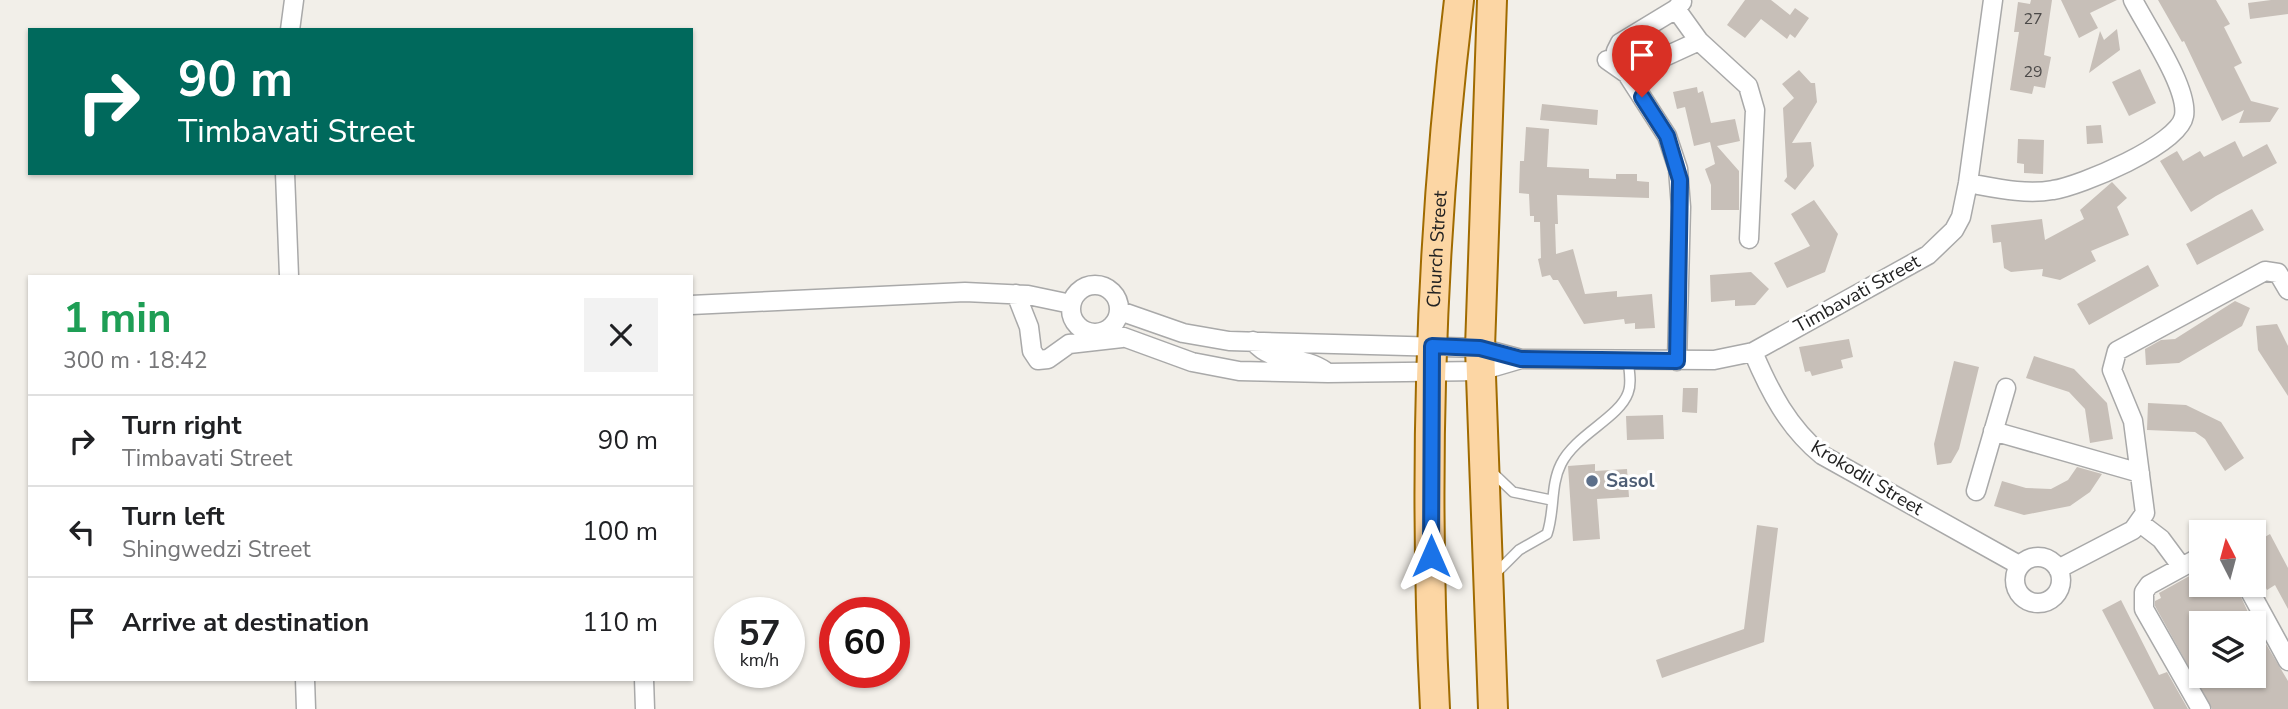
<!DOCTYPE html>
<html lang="en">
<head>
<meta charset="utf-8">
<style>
	:root { --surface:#fff; --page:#f2f2f2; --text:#202124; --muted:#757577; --line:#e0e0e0 }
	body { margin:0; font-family:"Nunito Sans",sans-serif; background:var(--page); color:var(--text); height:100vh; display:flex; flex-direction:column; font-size:26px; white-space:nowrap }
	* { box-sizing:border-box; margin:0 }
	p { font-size:23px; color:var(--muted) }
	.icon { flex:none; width:38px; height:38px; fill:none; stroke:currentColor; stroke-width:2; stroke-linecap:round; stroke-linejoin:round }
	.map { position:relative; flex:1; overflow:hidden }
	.details { position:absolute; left:28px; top:275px; width:665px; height:406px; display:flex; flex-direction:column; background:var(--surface); border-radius:0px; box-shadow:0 2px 5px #0004 }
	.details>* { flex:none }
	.banner { position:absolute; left:28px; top:28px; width:665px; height:147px; border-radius:0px; box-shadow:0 2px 5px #0004; background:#00695c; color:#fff; overflow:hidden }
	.needle { width:46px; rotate:354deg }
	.controls { position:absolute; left:2189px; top:520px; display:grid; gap:14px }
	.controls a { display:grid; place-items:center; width:77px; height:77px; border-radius:0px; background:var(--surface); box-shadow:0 2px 5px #0004; font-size:35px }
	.speed { position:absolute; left:714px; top:597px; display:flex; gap:14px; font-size:35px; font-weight:700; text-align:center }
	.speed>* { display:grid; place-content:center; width:91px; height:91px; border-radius:50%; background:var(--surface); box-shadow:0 2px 5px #0004; line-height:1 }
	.speed small { font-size:18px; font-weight:400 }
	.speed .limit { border:10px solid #d22; background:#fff; color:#111 }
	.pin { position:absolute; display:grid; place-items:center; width:60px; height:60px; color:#fff; margin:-72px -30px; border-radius:50% 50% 50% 0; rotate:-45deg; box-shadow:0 0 7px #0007 }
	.pin .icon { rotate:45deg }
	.me { position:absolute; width:77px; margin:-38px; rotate:0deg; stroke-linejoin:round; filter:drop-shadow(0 0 5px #0008) }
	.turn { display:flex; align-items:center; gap:24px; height:147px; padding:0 35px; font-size:32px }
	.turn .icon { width:91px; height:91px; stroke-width:2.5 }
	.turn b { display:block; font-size:49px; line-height:60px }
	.round { display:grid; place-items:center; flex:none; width:74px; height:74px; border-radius:0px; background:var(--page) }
	.overview { display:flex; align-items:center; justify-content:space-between; height:119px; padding:0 35px }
	h1 { font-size:42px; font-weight:700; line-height:52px; color:#1e9e55 }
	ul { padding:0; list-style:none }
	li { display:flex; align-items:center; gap:21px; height:91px; padding:0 35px; border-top:2px solid var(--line) }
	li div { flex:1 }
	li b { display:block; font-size:26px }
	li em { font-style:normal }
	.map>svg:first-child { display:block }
	.building { fill:#c7bfb8 }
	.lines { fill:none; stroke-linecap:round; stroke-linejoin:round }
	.service-casing { stroke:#a9a9a9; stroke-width:12 }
	.minor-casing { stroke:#a9a9a9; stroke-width:21 }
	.primary-casing { stroke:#a06b00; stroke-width:32 }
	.service { stroke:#fff; stroke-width:9 }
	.minor { stroke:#fff; stroke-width:18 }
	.primary { stroke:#fcd6a4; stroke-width:28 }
	.route-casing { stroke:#114b97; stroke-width:18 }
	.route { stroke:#1a73e8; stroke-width:12 }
	.service-dot { fill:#5c6f8a; stroke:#fff; stroke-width:2.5 }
	.labels { text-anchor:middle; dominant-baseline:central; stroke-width:6; stroke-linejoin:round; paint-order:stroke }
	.number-label { font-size:16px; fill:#4b4948 }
	.street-label { font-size:19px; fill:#222; stroke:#fff }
	.service-label { font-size:19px; font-weight:bold; fill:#4e5e75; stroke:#fff; text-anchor:start }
</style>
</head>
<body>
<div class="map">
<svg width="2288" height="709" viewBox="0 0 2288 709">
	<rect width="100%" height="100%" fill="#f2efe9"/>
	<!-- building -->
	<path class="building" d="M1745 0H1771L1790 15 1795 8 1809 18 1795 38 1790 34 1787 39 1761 19 1745 38 1727 25Z
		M2031 0H2052L2044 55 2051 57 2045 88 2034 86 2032 94 2010 90 2019 32H2014L2018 2 2030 4Z
		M2061 0H2117L2090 13 2098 28 2079 38Z
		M2158 0H2216L2230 24 2224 27 2242 63 2234 67 2251 101 2279 108 2270 122 2239 123 2244 110 2222 121 2184 41 2182 42Z
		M2271 0H2288V14L2250 19 2248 3Z
		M2117 29 2120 50 2089 73 2100 31 2104 40Z
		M2140 69 2156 103 2129 116 2112 82Z
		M1799 70 1811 83H1815L1817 102 1792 143 1811 142 1814 166 1795 190 1784 181 1787 177 1783 108 1794 98 1782 84Z
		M1697 87 1698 93 1703 91 1711 123 1735 119 1740 141 1717 146 1739 171V210H1711V185L1705 169 1715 164 1710 142 1694 146 1685 107 1677 109 1673 92Z
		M1542 104 1598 110 1597 125 1540 120Z
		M2101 125 2103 143 2087 144 2086 126Z
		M1526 127 1549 129 1547 167 1589 169V178L1616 179V174H1637V181L1649 182V198L1557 195 1558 224H1555L1556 254 1573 249 1585 294 1617 291V297L1652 294 1655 328 1635 329V323L1625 324 1624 319 1584 324 1558 280H1553L1550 275 1542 277 1538 259 1541 258 1540 222H1534V216H1530L1529 194 1519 193 1520 161H1524Z
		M2018 139 2044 140 2043 174 2024 173V164L2017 163Z
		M2235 141 2243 157 2267 144 2277 163 2216 196 2191 212 2160 161 2177 151 2183 161 2200 151 2204 157Z
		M2112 182 2127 198 2117 207 2129 235 2091 251 2096 261 2060 280 2042 276 2043 269 2011 272 2004 268 2001 242 1993 243 1991 225 2042 219 2045 240 2084 219 2080 210Z
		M1814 200 1838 234 1825 272 1787 288 1774 263 1810 246 1791 214Z
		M2252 209 2264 230 2197 265 2186 244Z
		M2148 265 2159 286 2089 325 2077 304Z
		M1751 272 1769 289 1755 305 1735 306V300L1711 302 1710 275Z
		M2235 301 2250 308 2242 326 2179 363 2146 365 2145 349 2161 340 2175 339Z
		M2277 324 2288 346V396L2258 350 2256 326Z
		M1849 339 1853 357 1841 360 1843 368 1812 376 1810 371 1805 372 1799 347Z
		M2034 356 2074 369 2107 403 2113 439 2090 443 2085 409 2069 392 2026 378Z
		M1954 361 1979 367 1959 449 1951 463 1937 465 1934 444Z
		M1683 388H1698L1697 413 1682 412Z
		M2148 403 2186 405 2221 422 2244 458 2225 471 2205 439 2195 432 2147 430Z
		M1663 415 1664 439 1627 440 1626 416Z
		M1595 464V471L1627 469 1629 497 1597 499 1600 539 1573 541 1568 466Z
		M2077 467 2102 474 2090 492 2070 506 2024 515 1994 506 2002 481 2026 488 2051 489 2068 480Z
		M1757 525 1778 528 1764 642 1662 678 1656 660 1744 629Z
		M2270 534 2288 568V609L2275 585 2267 590 2254 566V543Z
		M2202 569V584H2235L2253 623H2202V676H2254V624L2288 681V709H2212L2155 606V601L2161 598 2159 593Z
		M2121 600 2159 675 2167 672 2188 709H2154L2102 610Z"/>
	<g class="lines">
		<!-- service casing -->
		<g class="service-casing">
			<path id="service" d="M1492 472 1513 492 1551 500
				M1495 574 1519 550 1547 534C1555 511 1550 486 1561 464 1575 435 1619 418 1628 393 1632 383 1629 370 1628 360"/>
		</g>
		<!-- minor casing -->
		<g class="minor-casing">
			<path id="minor" d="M1676 9 1699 41 1748 86 1755 110 1749 239
				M290 30 294 0
				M1607 60 1627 74 1667 136 1678 169 1681 207 1677 361
				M1618 65 1616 51 1620 43 1676 9 1682 2
				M1627 74 1699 41
				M285 173 289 276
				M1968 183C1996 188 2025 195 2053 190 2080 186 2179 145 2184 116 2189 88 2146 26 2133 0
				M1071 309a24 24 0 1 1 48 0a24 24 0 1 1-48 0Z
				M1016 294 1029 327 1032 351 1038 360 1048 359 1069 344 1122 338
				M691 305 965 292 1028 295 1071 304
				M1120 311 1183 333 1229 341 1480 348 1521 359 1714 360 1753 352 1928 255 1954 230 1961 217 1968 183 1993 0
				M1107 331 1192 362 1239 371 1328 373 1480 371 1521 359
				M1253 341C1276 367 1299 353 1325 371
				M1753 352C1770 392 1788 427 1822 455L2019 565
				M1993 431 2140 473
				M1976 491 2006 388
				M2140 523 2161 539 2181 566
				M2015 580a23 23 0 1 1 46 0a23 23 0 1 1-46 0Z
				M2058 569 2133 530 2145 513 2133 421 2112 370 2117 351 2265 271 2278 273 2288 290
				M2246 584 2288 661
				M305 679 306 709
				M644 679 645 709
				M2201 709 2144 609V592L2149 585 2202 556"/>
		</g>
		<!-- primary casing -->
		<g class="primary-casing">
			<g id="primary">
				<path d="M1492 0 1480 348 1493 709"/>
				<path id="s1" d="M1435 709C1423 475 1431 233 1459 0"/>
			</g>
		</g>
		<!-- service -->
		<use href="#service" class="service"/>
		<!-- minor -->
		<use href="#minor" class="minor"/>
		<!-- primary -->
		<use href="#primary" class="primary"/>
	</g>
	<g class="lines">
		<!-- route casing -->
		<g class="route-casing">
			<path id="route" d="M1431 556 1432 346 1480 348 1521 359 1677 361 1680 180 1667 136 1642 97"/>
		</g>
		<!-- route -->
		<use href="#route" class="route"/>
	</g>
	<!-- markers -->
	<circle class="service-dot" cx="1592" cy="481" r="7"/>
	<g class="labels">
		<!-- number labels -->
		<g class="number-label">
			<text x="2033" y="19">27</text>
			<text x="2033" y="72">29</text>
		</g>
		<!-- street labels -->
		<g class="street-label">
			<text stroke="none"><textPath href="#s1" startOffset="460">Church Street</textPath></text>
			<text transform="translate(1857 294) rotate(-29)">Timbavati Street</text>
			<text transform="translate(1867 478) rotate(31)">Krokodil Street</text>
		</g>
		<!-- service labels -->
		<g class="service-label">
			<text x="1606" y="481">Sasol</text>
		</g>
	</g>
</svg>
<div class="controls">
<a><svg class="needle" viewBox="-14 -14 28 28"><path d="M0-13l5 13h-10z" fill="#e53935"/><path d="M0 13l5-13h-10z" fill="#757577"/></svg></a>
<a><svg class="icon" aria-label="layers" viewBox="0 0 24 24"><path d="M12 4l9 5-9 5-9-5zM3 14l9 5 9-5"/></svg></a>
</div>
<div class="speed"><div>57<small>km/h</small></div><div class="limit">60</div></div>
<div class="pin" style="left:1642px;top:97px;background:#d93025"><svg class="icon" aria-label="arrive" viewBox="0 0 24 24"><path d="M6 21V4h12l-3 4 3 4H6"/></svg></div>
<svg class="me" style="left:1431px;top:556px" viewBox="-20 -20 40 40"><path d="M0-17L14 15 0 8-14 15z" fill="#1a73e8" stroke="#fff" stroke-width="4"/></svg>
<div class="banner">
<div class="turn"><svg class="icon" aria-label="right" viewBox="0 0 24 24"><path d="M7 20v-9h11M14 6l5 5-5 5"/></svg><div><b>90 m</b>Timbavati Street</div></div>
</div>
<section class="details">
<div class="overview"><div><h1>1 min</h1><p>300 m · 18:42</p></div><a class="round"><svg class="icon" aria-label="close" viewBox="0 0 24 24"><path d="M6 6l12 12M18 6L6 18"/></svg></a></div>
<ul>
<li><svg class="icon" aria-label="right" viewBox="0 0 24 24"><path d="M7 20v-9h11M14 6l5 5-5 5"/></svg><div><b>Turn right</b><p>Timbavati Street</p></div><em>90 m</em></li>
<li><svg class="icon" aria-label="left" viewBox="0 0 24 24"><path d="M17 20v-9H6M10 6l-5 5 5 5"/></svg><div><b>Turn left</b><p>Shingwedzi Street</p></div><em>100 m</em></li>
<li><svg class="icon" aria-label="arrive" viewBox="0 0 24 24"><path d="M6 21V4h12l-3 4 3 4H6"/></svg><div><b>Arrive at destination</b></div><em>110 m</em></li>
</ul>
</section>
</div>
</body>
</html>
